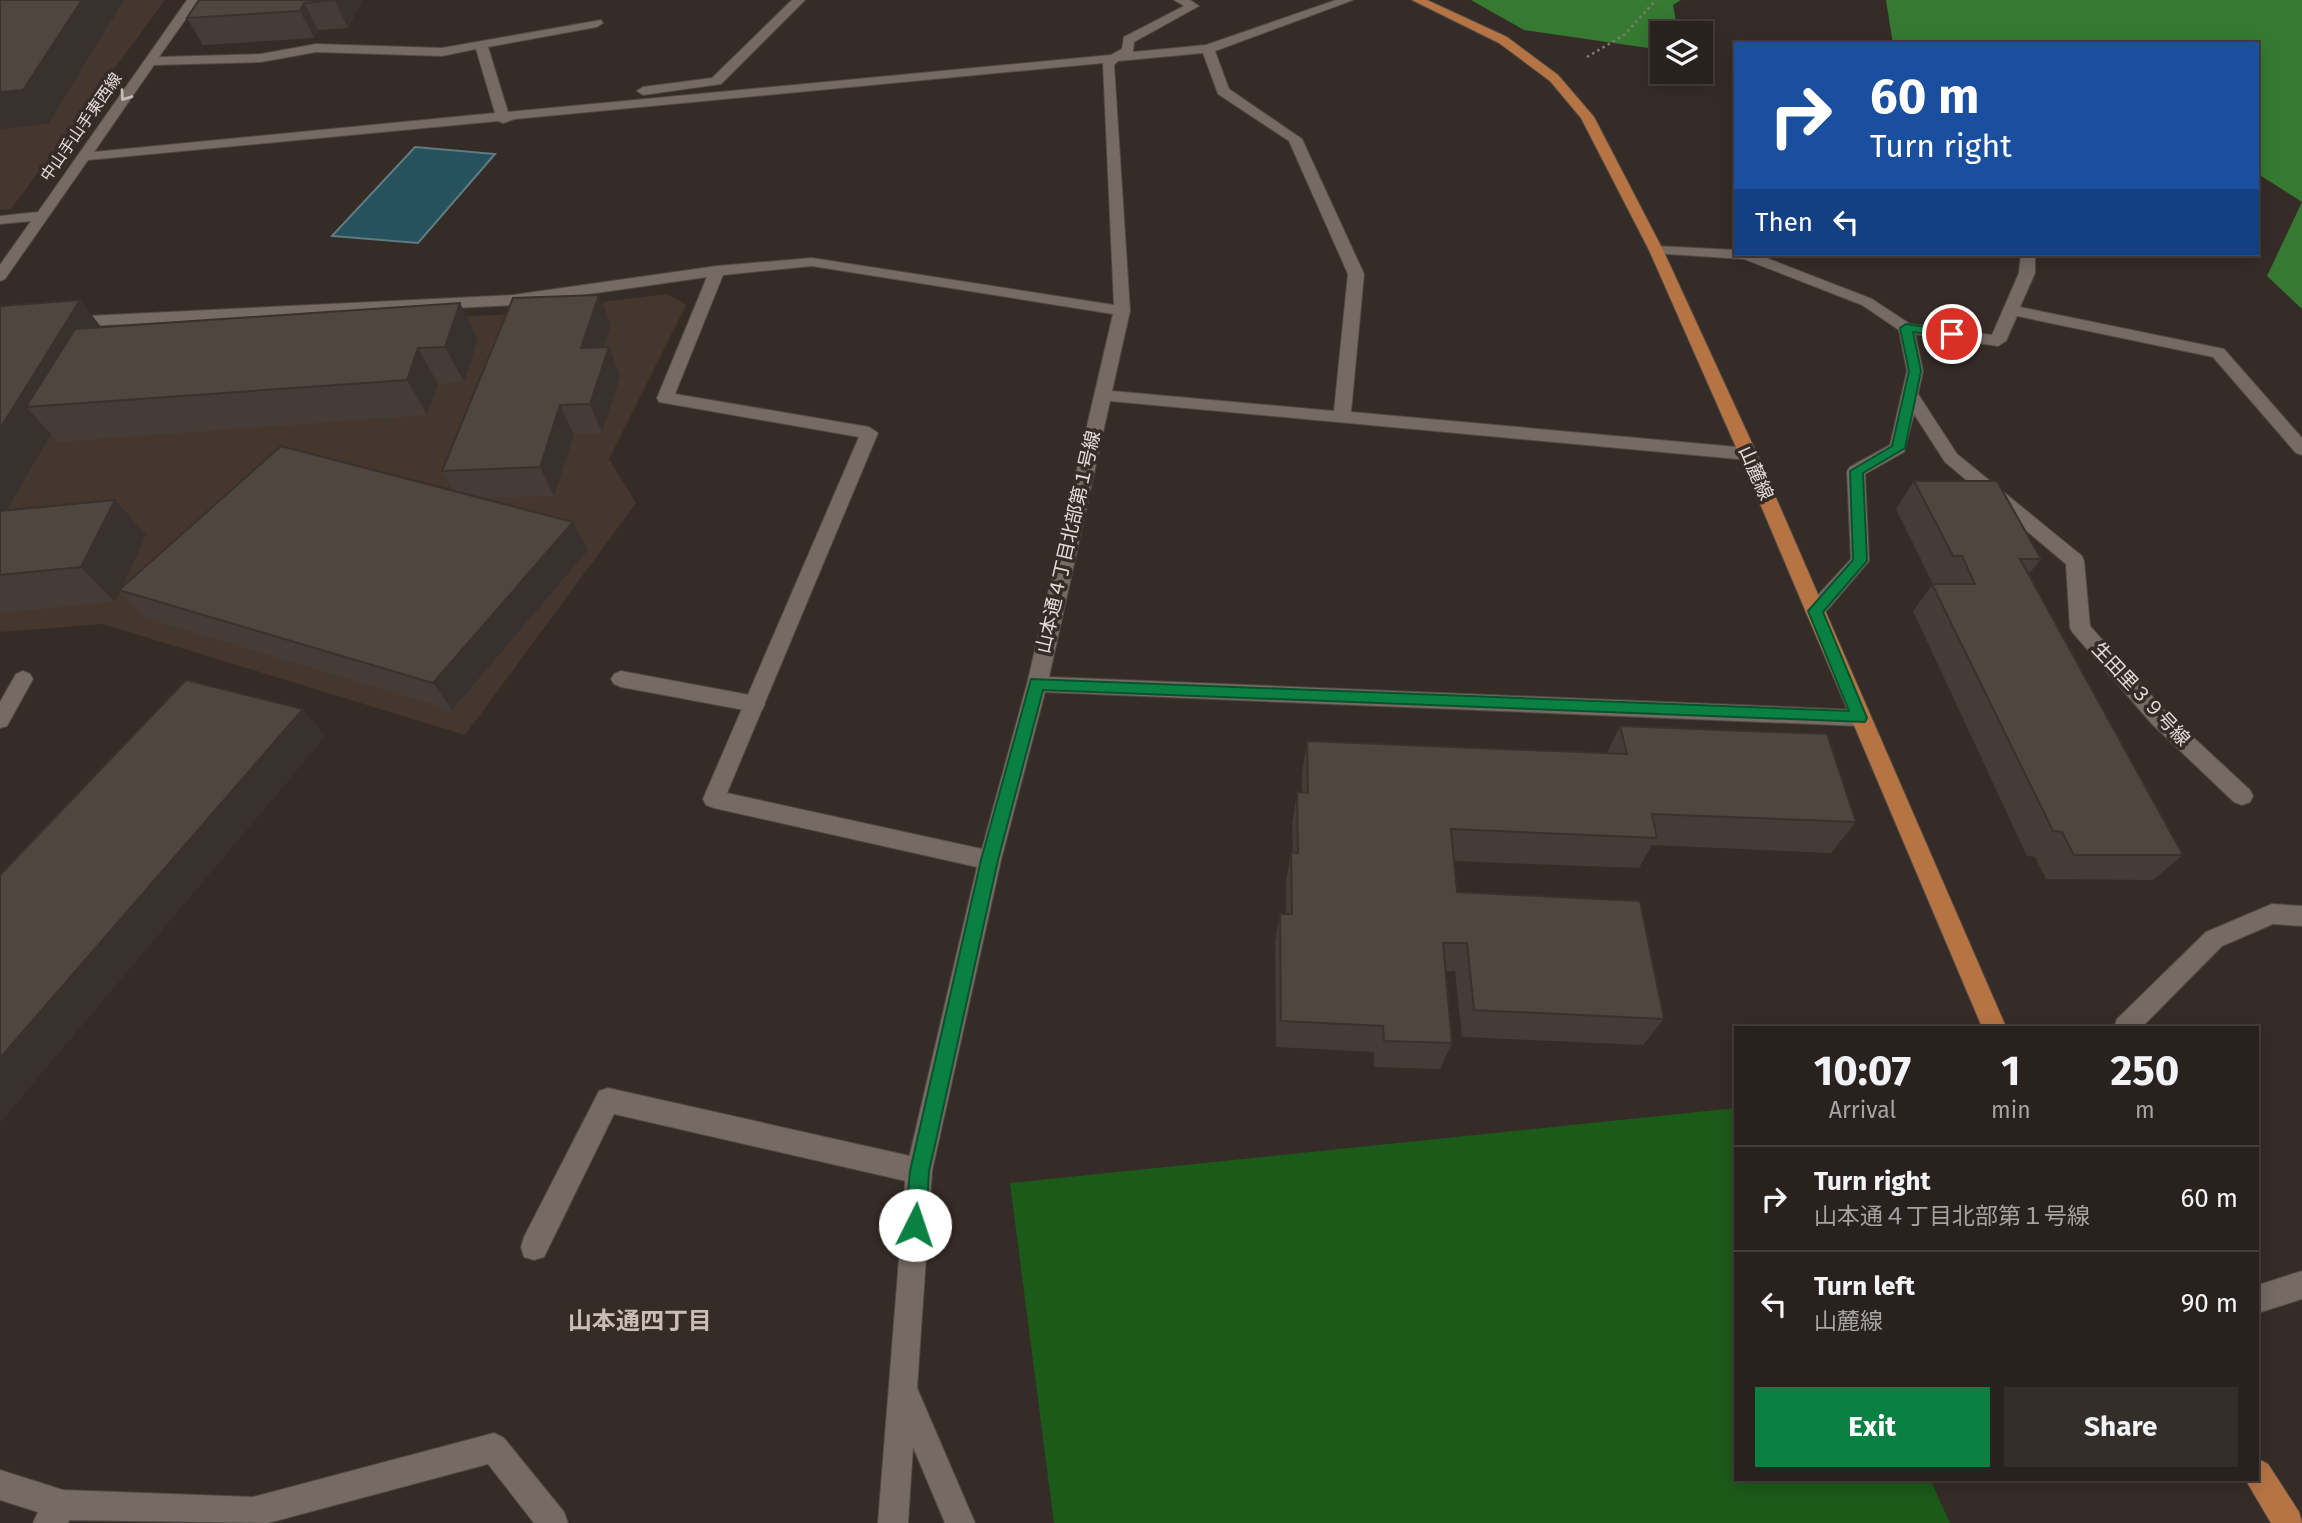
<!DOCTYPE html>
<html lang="en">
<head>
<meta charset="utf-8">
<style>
	:root { --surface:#28211d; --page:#342e2a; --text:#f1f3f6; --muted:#a5a3a4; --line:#443e3b; --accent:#0b8043 }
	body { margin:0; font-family:"Fira Sans","Noto Sans JP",sans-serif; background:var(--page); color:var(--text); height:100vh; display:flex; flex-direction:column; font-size:26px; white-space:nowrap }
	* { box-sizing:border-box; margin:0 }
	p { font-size:23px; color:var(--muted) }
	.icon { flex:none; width:38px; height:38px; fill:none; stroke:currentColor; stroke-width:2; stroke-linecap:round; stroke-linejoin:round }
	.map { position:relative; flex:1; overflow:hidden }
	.panel { position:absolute; left:1734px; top:1026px; width:525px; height:455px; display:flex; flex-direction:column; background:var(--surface); border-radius:0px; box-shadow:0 4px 18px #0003,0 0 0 2px var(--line) }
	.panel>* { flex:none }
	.hud { position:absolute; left:1734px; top:42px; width:525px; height:214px; border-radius:0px; box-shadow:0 4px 18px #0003,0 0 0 2px var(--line); background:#1a4fa0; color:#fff; overflow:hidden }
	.tools { position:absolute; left:1650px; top:21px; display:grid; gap:14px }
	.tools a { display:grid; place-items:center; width:63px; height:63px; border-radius:0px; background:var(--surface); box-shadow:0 4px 18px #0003,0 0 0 2px var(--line); font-size:35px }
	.pin { position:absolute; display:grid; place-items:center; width:60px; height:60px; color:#fff; margin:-30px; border:4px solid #fff; border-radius:50%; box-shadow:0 2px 7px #0007 }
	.me { position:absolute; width:77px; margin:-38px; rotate:4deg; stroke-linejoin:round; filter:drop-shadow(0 0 5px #0008) }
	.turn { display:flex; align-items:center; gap:24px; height:147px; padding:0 21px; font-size:32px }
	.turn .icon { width:91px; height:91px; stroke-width:2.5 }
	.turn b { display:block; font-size:49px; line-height:60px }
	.then { display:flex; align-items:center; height:66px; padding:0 21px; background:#0003; gap:14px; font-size:26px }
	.eta { display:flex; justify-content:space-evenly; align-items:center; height:119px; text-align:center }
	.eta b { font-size:42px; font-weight:700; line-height:49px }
	.button { display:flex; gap:14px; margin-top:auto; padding:14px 21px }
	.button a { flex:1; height:80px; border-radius:0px; background:var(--accent); color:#fff; font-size:28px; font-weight:700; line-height:80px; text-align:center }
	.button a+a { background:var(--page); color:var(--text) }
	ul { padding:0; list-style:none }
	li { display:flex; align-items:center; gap:21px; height:105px; padding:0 21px; border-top:2px solid var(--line) }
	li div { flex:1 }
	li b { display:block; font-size:26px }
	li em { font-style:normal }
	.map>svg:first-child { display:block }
	.built { fill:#46372e }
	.green { fill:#1c5a1a }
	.forest { fill:#367a32 }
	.water { fill:#27525d; stroke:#5f7c82; stroke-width:2 }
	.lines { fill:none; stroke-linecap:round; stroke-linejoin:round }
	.lane-casing { stroke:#504944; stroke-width:2 }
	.street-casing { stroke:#504944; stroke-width:2 }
	.primary-casing { stroke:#504944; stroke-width:2 }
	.path { stroke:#827a75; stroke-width:2.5; stroke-dasharray:2.5 3.5; stroke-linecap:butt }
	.lane { fill:#756a64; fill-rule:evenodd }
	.street { fill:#756a64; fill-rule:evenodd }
	.primary { fill:#b67445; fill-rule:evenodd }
	.wall { fill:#453c37 }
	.shaded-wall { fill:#38312d }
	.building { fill:#504640; stroke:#38312d; stroke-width:2 }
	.oneway { stroke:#c2bab6 }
	.route { fill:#0b8043; stroke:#07532c; stroke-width:2 }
	.labels { text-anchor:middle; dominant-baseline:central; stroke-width:7; stroke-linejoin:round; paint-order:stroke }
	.far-street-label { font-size:16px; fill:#e3ddd9; stroke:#362c27 }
	.street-label { font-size:19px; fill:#e3ddd9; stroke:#362c27 }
	.near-neighbourhood-label { font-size:24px; font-weight:bold; fill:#c9bdb6; stroke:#362c27 }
</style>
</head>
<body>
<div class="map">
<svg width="2302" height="1523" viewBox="0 0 2302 1523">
	<rect width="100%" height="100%" fill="#362c27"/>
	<!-- built -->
	<path class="built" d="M0 0H165L11 209 0 210Z
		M667 294 686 305 609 459 636 503 465 735 103 624 0 632V335L498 315Z"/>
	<!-- green -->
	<path class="green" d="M1736 1108V1479H1930L1950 1523H1054L1010 1183Z"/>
	<!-- forest -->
	<path class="forest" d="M1471 0H1681L1673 5 1678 33H1662V50L1524 30Z
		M1886 0H2302V309L2267 276 2302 202 2258 174V44H1893Z"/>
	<!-- water -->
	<path class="water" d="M415 147 495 154 418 243 332 236Z"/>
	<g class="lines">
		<!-- lane casing -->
		<g class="lane-casing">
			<path id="lane" d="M621 671 755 696 762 698 765 704 762 710 755 712 621 687 614 684 611 679 614 674Z
				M608 1088 919 1158 928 1162 932 1171 928 1180 919 1184 614 1114 544 1257 534 1260 524 1257 521 1247 524 1237 599 1091Z
				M63 1490 74 1494 78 1505 68 1523H33C39 1508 48 1496 63 1490Z"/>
		</g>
		<!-- street casing -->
		<g class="street-casing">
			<path id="street" d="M187 0H199L159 57 261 54 316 44 442 48 601 20 603 23 597 27 488 47 508 112 1111 55 1122 49 1124 37 1184 6 1174 0H1190L1199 6 1134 42 1133 52 1206 45 1336 0H1353L1215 51 1229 89 1302 139 1364 274 1351 412 1748 448 1757 454 1748 460 1110 401 1049 677 1859 710 1866 712 1869 718 1866 724 1859 726 1045 692 1001 860 932 1171 917 1388 975 1523H945L913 1447 908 1523H878L906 1171 977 867 714 808 706 805 703 799 859 437 659 402 657 398 707 277 513 305 67 327 59 322 67 317 513 295 717 266 812 258 1114 305 1103 63 515 119 503 123 498 121 88 160 5 279 0 281V265L31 221 0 224V216L38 212ZM476 49 495 113 94 152 154 65 261 62 316 52 442 56ZM1203 53 1218 94 1289 141 1348 274 1334 411 1112 391 1130 311 1114 65 1118 61ZM812 266 1113 314 1027 684 982 849 727 793 878 433 869 427 675 394 723 275Z
				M792 0H805L721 84 643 95 637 91 643 87 712 78Z
				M1656 246 1736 250V254H1756L1872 299 1910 324 1992 335 2019 273 2021 254H2035V273L2020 307 2224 349 2302 438V455L2296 453 2213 357 2017 316 2006 341 1998 346 1915 334 1923 371 1918 394 1957 454 2082 556 2084 561 2090 626 2166 712 2250 790 2253 796 2250 802 2242 805 2234 802 2152 724 2073 633 2070 628 2066 564 1945 462 1914 414 1904 452 1865 474 1869 561 1822 616H1808L1805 611 1808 606 1851 559 1847 471 1850 467 1890 445 1907 371 1899 330 1862 305 1744 259 1651 253 1649 250Z
				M23 671 30 674 33 679 7 726 0 728V702L16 674Z
				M2272 904 2302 906V926L2273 924 2222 946 2142 1027H2114L2117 1019 2206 932Z
				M2302 1271V1299L2258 1313V1285Z
				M494 1433 504 1438 564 1512 568 1523H534L488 1464 268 1523 63 1520 0 1500V1470L63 1490 253 1497Z"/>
		</g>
		<!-- primary casing -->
		<g class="primary-casing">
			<path id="primary" d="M1412 0H1427L1507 37 1558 75 1594 117 1663 250 1757 454 2006 1027H1982L1739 454 1649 250 1581 118 1550 81 1499 43Z
				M2258 1459 2268 1464 2299 1512 2302 1523H2271L2245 1479H2258Z"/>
		</g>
		<!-- path -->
		<path class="path" d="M1587 57 1624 35 1656 0"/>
		<!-- lane -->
		<use href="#lane" class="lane"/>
		<!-- street -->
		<use href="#street" class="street"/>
		<!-- primary -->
		<use href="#primary" class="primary"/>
	</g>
	<!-- wall -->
	<path class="wall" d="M199 0H362L348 28 318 30 314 38 203 45 187 18Z
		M80 300 101 327 478 339 464 382 438 384 427 415 58 442 51 434 7 510 146 535 121 588 454 491 442 471 611 324 603 347H609L620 376 602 433 574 434 554 496 482 498 573 522 588 550 452 710 145 618 120 591 115 602 0 613V306Z
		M1914 481 2041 559 2028 575 2183 855 2153 880 2046 879 2035 857 2027 856 1913 611 1933 584 1896 509Z
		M1620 726 1856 822 1831 853 1652 845 1639 868 1454 861 1457 892 1664 1019 1643 1045 1462 1037 1455 971H1445L1452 1043 1440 1069 1374 1067V1052L1276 1047 1275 942 1280 914H1286V882L1291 852H1293L1292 824 1297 792 1302 793V773L1307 741 1607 753Z"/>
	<!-- shaded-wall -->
	<path class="shaded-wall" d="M82 0H124L48 124 0 129V92Z
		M335 0H362L348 28 335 1Z
		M304 3 318 30 314 38 300 11Z
		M599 295 611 324 593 377 581 348Z
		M80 300 107 335 26 407 51 434 0 522V429Z
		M460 303 478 339 464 382 445 347Z
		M609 347 620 376 602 433 590 404Z
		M418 348 438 384 427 415 407 380Z
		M560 405 574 434 554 496 540 467Z
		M115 500 146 535 115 602 81 567Z
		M573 522 588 550 452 710 433 683Z
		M303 709 326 736 0 1123V1058Z"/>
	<!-- building -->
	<path class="building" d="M0 0H82L23 90 0 92Z
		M199 0H335L304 3 300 11 187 18Z
		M599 295 581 348 609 347 590 404 560 405 540 467 442 471 513 298Z
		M80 300 0 429V306Z
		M460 303 445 347 418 348 407 380 26 407 75 329Z
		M281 446 573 522 433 683 119 590Z
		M1914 481H1997L2041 559H2020L2183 855H2074L2062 832 2053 831 1932 584H1975L1962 556H1953Z
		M115 500 81 567 0 575V511Z
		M186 680 303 709 0 1058V875Z
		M1620 726 1827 734 1856 822 1652 814 1657 838 1451 829 1457 892 1640 901 1664 1019 1474 1010 1467 943H1443L1452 1043 1384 1041 1383 1026 1281 1021 1280 914H1292L1291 852 1298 853 1297 792 1308 793 1307 741 1627 754Z"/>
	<!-- one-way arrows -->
	<defs><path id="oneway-chevron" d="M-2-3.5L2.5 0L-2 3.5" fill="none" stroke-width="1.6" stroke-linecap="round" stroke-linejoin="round" transform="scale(1.75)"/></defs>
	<use class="oneway" href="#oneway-chevron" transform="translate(125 96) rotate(125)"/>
	<!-- route -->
	<path class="route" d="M1906 324 1952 331 1958 334 1952 338 1913 332 1921 371 1905 448 1863 473 1867 561 1823 612 1867 718 1865 722 1043 690 998 860 935 1145 929 1171 926 1225 923 1232 915 1235 908 1232 905 1225 910 1171 981 860 1031 679 1849 711 1808 611 1853 560 1850 471 1892 446 1909 371 1900 328Z"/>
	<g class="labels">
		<!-- far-street labels -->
		<g class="far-street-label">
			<text transform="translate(81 127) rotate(-55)">中山手山手東西線</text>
		</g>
		<!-- street labels -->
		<g class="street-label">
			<text transform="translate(1756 473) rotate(66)">山麓線</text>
			<text transform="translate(1068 542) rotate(-77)">山本通４丁目北部第１号線</text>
			<text transform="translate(2141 694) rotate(47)">生田里３９号線</text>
		</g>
		<!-- near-neighbourhood labels -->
		<g class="near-neighbourhood-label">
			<text x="640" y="1321">山本通四丁目</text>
		</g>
	</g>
</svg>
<div class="tools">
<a><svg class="icon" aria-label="layers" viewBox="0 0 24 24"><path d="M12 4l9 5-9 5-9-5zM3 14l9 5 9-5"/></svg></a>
</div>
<div class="pin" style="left:1952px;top:334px;background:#d93025"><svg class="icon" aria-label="arrive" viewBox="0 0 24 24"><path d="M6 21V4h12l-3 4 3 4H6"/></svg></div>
<svg class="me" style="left:915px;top:1225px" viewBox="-20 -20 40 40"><circle r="19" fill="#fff"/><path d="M0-13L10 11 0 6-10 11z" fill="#0b8043"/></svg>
<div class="hud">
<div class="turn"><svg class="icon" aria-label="right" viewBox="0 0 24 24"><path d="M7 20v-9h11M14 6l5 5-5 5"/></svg><div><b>60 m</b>Turn right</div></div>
<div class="then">Then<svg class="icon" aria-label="left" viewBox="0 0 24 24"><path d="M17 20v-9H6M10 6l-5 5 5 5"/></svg></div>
</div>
<section class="panel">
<div class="eta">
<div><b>10:07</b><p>Arrival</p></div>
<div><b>1</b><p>min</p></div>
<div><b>250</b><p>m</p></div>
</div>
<ul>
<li><svg class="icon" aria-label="right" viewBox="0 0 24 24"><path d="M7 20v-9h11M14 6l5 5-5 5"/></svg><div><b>Turn right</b><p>山本通４丁目北部第１号線</p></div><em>60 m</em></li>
<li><svg class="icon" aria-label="left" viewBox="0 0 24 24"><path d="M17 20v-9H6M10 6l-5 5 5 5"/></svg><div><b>Turn left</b><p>山麓線</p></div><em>90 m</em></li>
</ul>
<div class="button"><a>Exit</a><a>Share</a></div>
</section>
</div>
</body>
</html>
